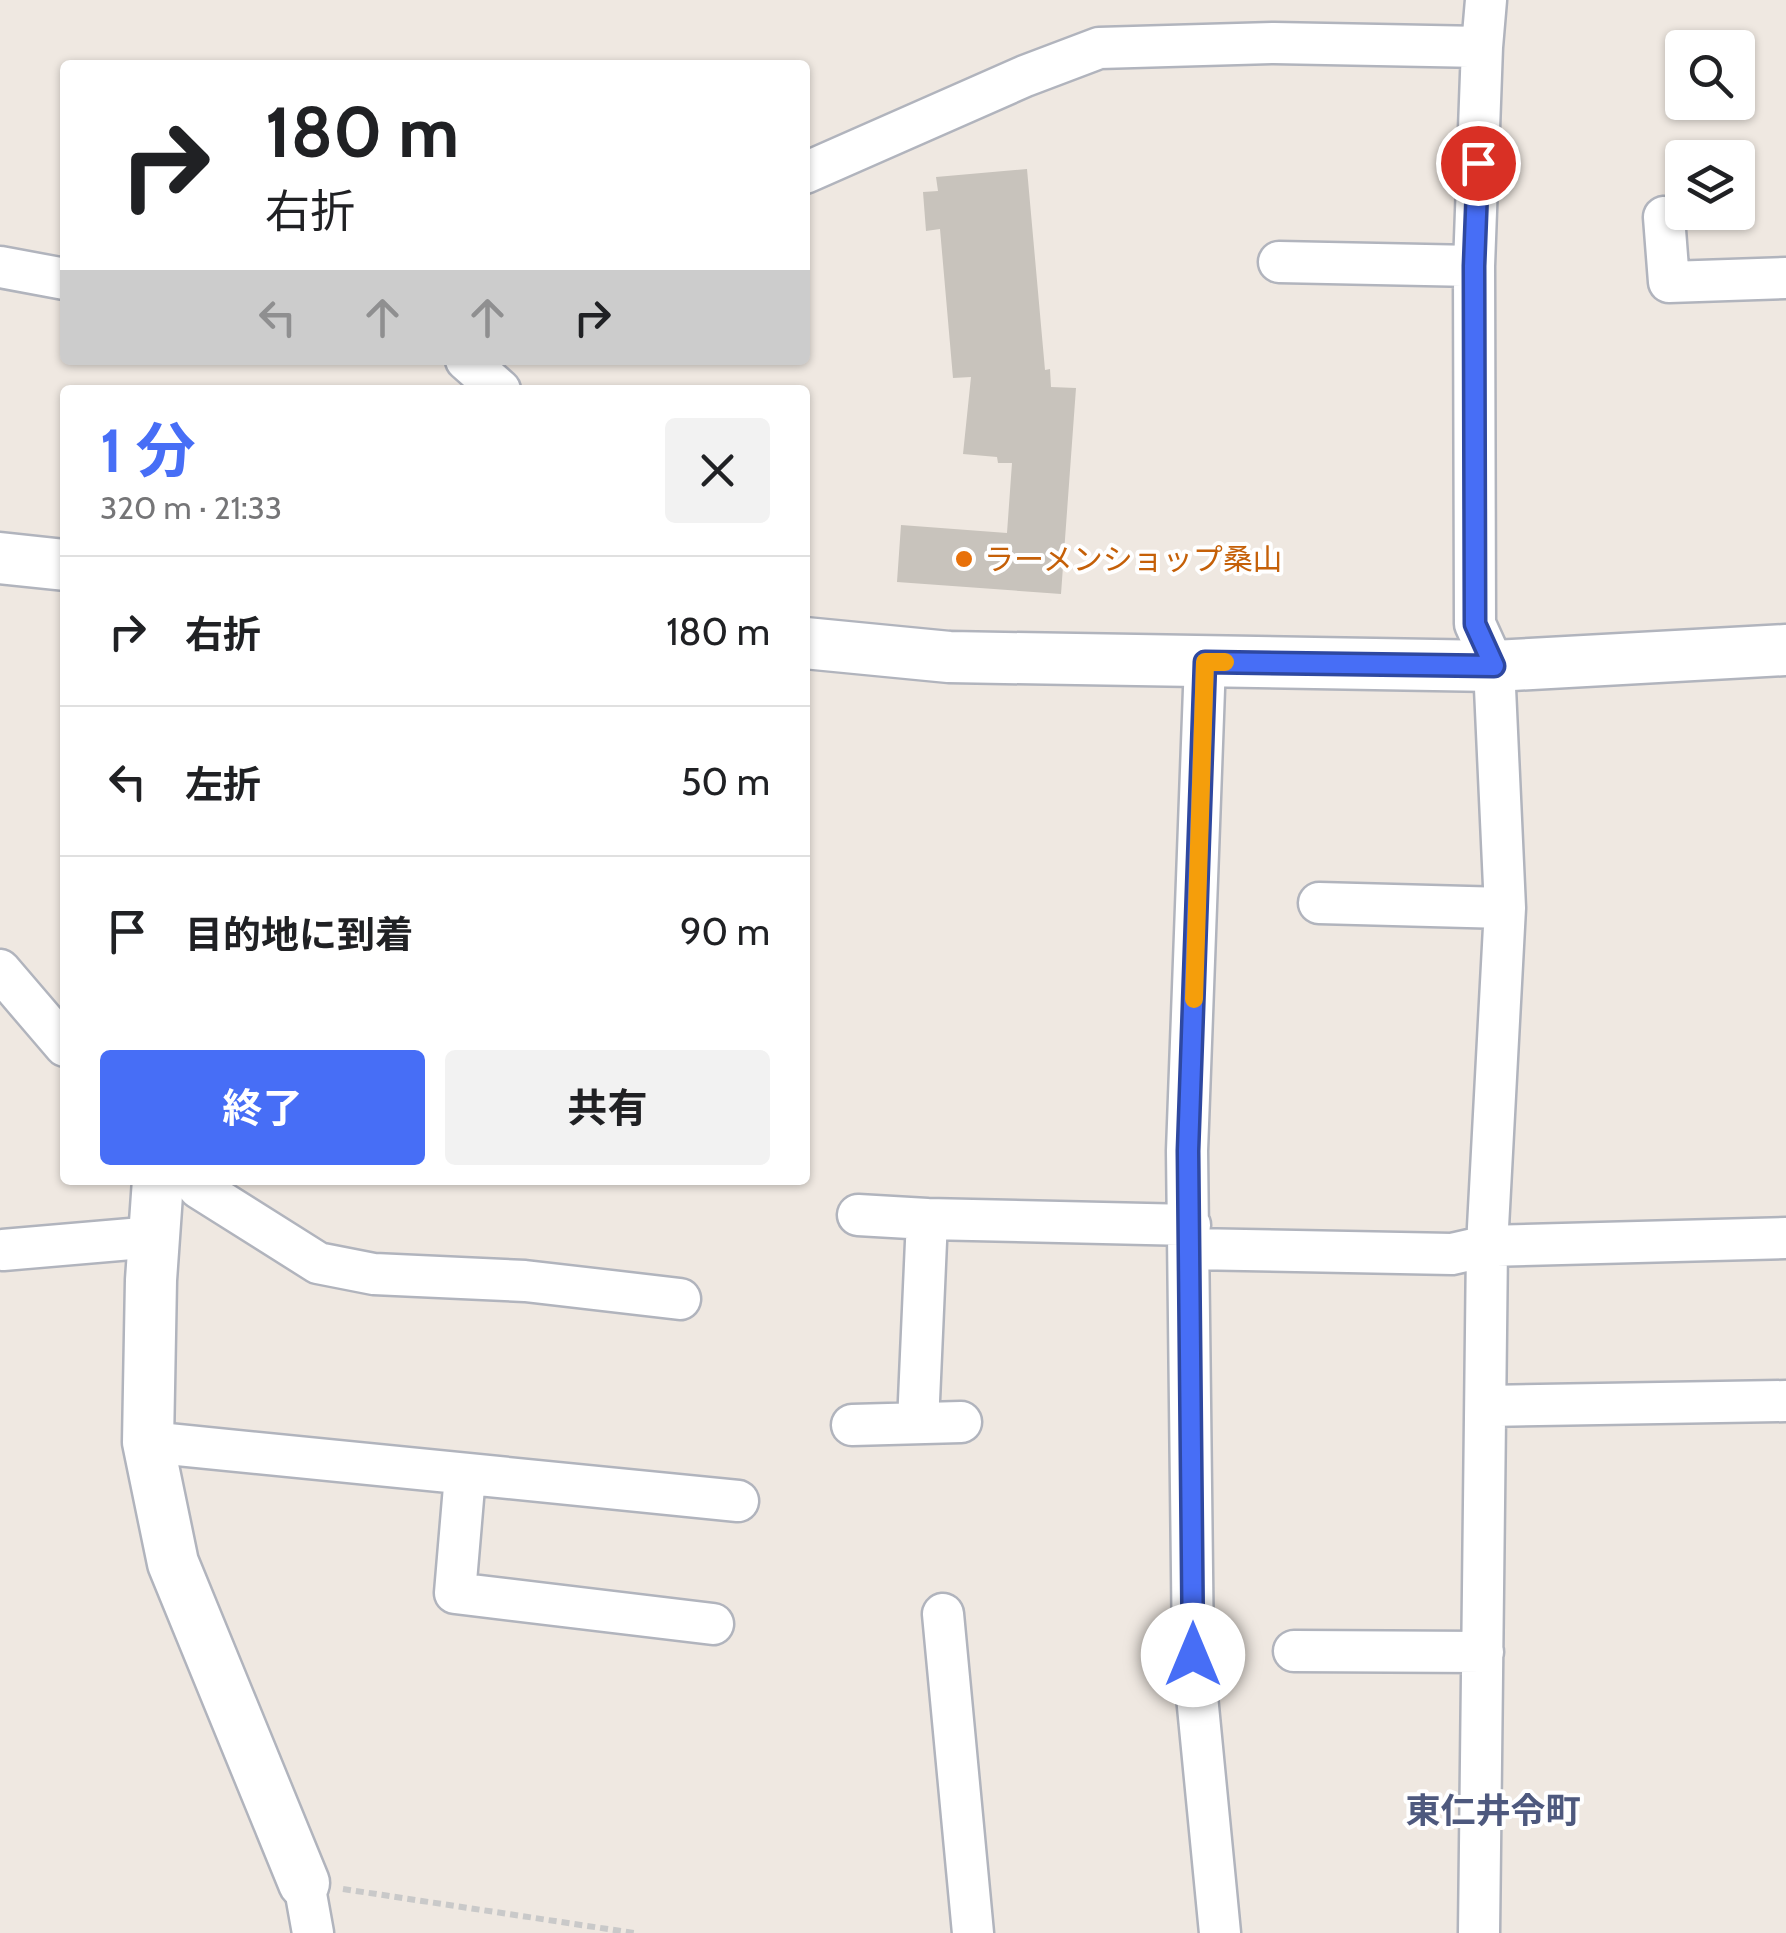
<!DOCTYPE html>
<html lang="ja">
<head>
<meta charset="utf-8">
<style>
	:root { --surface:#fff; --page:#f2f2f2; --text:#202124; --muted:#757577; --line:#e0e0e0; --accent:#476ef6 }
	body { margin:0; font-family:Cabin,"Noto Sans JP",sans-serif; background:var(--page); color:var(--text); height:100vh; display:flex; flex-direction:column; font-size:38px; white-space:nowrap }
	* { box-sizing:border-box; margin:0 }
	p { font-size:32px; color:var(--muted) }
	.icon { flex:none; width:55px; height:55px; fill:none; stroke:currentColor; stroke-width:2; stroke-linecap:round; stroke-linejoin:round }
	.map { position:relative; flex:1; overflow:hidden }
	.drawer { position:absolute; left:60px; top:385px; width:750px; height:800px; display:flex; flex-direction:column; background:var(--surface); border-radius:10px; box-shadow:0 2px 8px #0004 }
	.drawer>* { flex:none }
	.banner { position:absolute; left:60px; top:60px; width:750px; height:305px; border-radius:10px; box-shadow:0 2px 8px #0004; background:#fff; color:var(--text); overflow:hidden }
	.fabs { position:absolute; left:1665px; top:30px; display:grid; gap:20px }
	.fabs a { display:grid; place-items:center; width:90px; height:90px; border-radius:10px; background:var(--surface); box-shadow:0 2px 8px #0004; font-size:50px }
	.pin { position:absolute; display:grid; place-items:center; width:85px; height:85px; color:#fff; margin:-42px; border:5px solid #fff; border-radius:50%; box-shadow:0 2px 10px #0007 }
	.me { position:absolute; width:110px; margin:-55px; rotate:0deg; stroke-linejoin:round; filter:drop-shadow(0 0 8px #0008) }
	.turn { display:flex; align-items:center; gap:35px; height:210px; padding:0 40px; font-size:45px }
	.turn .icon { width:130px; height:130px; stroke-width:2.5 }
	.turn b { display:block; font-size:70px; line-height:85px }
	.lanes { display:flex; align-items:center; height:95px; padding:0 40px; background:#0003; justify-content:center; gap:50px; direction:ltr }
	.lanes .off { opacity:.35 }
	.round { display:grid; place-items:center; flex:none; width:105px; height:105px; border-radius:10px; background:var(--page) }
	.overview { display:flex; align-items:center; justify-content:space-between; height:170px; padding:0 40px }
	h1 { font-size:60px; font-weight:700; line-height:75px; color:var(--accent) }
	.cta { display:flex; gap:20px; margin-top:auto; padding:20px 40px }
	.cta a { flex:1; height:115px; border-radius:10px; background:var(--accent); color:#fff; font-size:40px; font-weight:700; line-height:115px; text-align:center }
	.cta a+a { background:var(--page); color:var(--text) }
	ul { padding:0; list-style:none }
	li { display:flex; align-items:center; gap:30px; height:150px; padding:0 40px; border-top:2px solid var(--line) }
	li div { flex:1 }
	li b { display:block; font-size:38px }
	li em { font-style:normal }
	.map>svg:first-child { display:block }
	.building { fill:#c8c3bc }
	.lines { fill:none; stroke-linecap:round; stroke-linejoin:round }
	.minor-casing { stroke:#b1b4bd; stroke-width:45 }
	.tertiary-casing { stroke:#b1b4bd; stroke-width:55 }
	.path { stroke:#c9c9c9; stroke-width:6; stroke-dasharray:8 5; stroke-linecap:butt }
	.minor { stroke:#fff; stroke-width:40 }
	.tertiary { stroke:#fff; stroke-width:50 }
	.route-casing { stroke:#2e48a0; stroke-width:25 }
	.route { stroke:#476ef6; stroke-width:18 }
	.slow { stroke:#f59e0b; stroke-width:18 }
	.food-dot { fill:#e8710a; stroke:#fff; stroke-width:4 }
	.labels { text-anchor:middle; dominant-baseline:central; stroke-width:8; stroke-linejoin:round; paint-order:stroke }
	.food-label { font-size:30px; fill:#c56008; stroke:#fff; text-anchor:start }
	.quarter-label { font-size:35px; font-weight:bold; fill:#4e597e; stroke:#fff }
</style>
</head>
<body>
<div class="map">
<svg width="1786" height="1933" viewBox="0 0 1786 1933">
	<rect width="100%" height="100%" fill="#efe8e1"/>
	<!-- building -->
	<path class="building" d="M1027 169 1045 370 1050 369 1051 387 1076 388 1061 594 897 582 901 525 1007 533 1012 463H998L997 457 963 454 971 377 953 378 940 229 926 231 923 192 938 191 936 177Z"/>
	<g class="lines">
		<!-- minor casing -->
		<g class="minor-casing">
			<path id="minor" d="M1482 47 1486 0
				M805 173 1025 76 1099 48 1274 43 1482 47 1474 266 1475 624 1494 666 1505 908 1487 1246 1479 1933
				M1664 217 1669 282 1786 278
				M1279 262 1474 266
				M0 267 65 279
				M466 360 500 390
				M1205 662 1187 1151 1193 1655 1220 1933
				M1319 903 1505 908
				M0 970 65 1046
				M192 1180 199 1188 318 1263 374 1274 525 1281 680 1299
				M858 1215 927 1219
				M1190 1249 1452 1254 1487 1246 1786 1238
				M3 1250 154 1237
				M1486 1406 1786 1401
				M918 1423 927 1219 1190 1225
				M852 1425 961 1422
				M148 1442 738 1501
				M465 1475 455 1593 713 1624
				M943 1614 973 1933
				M1294 1651 1483 1652
				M304 1883 313 1933"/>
		</g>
		<!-- tertiary casing -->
		<g class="tertiary-casing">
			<path id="tertiary" d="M0 558 65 565
				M805 643 949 657 1494 666 1786 650
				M158 1180 151 1280 148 1442 173 1563 304 1883"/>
		</g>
		<!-- path -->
		<path class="path" d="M343 1889 634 1933"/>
		<!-- minor -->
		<use href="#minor" class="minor"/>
		<!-- tertiary -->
		<use href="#tertiary" class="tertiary"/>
	</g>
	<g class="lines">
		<!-- route casing -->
		<g class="route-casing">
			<path id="route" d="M1193 1655 1188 1151 1205 662 1494 666 1475 624 1474 266 1478 163"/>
		</g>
		<!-- route -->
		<use href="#route" class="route"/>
		<!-- slow -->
		<path class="slow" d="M1194 999 1205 662H1225"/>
	</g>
	<!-- markers -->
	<circle class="food-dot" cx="964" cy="559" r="10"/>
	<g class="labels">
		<!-- food labels -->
		<g class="food-label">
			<text x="984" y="559">ラーメンショップ桑山</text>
		</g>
		<!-- quarter labels -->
		<g class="quarter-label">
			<text x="1493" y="1810">東仁井令町</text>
		</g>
	</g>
</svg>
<div class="fabs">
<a><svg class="icon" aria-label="search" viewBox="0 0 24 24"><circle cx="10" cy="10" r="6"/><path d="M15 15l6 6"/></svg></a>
<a><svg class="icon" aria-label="layers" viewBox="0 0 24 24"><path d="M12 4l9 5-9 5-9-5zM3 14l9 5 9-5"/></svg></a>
</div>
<div class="pin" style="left:1478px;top:163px;background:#d93025"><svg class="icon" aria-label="arrive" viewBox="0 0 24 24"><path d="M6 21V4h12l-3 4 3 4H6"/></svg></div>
<svg class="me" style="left:1193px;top:1655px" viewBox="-20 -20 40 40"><circle r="19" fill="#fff"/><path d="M0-13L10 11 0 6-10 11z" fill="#476ef6"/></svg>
<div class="banner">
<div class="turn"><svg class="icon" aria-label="right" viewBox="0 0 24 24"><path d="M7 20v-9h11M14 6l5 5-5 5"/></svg><div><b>180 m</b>右折</div></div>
<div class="lanes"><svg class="icon off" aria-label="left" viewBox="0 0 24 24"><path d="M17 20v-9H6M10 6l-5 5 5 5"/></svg><svg class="icon off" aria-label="ahead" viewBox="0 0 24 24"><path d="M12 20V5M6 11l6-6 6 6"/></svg><svg class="icon off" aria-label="ahead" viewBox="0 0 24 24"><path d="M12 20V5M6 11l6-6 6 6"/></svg><svg class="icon" aria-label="right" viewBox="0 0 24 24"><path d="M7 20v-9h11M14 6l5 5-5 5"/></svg></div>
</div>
<section class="drawer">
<div class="overview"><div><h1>1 分</h1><p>320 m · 21:33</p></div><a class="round"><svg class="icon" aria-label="close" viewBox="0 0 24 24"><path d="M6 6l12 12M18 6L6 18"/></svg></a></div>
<ul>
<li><svg class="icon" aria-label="right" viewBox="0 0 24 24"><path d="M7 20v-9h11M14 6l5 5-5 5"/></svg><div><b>右折</b></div><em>180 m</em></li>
<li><svg class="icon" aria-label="left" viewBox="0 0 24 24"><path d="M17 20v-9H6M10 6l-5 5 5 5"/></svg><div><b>左折</b></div><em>50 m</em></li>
<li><svg class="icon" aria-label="arrive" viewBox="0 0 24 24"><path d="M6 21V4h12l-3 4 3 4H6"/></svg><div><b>目的地に到着</b></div><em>90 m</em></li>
</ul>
<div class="cta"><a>終了</a><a>共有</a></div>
</section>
</div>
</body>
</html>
